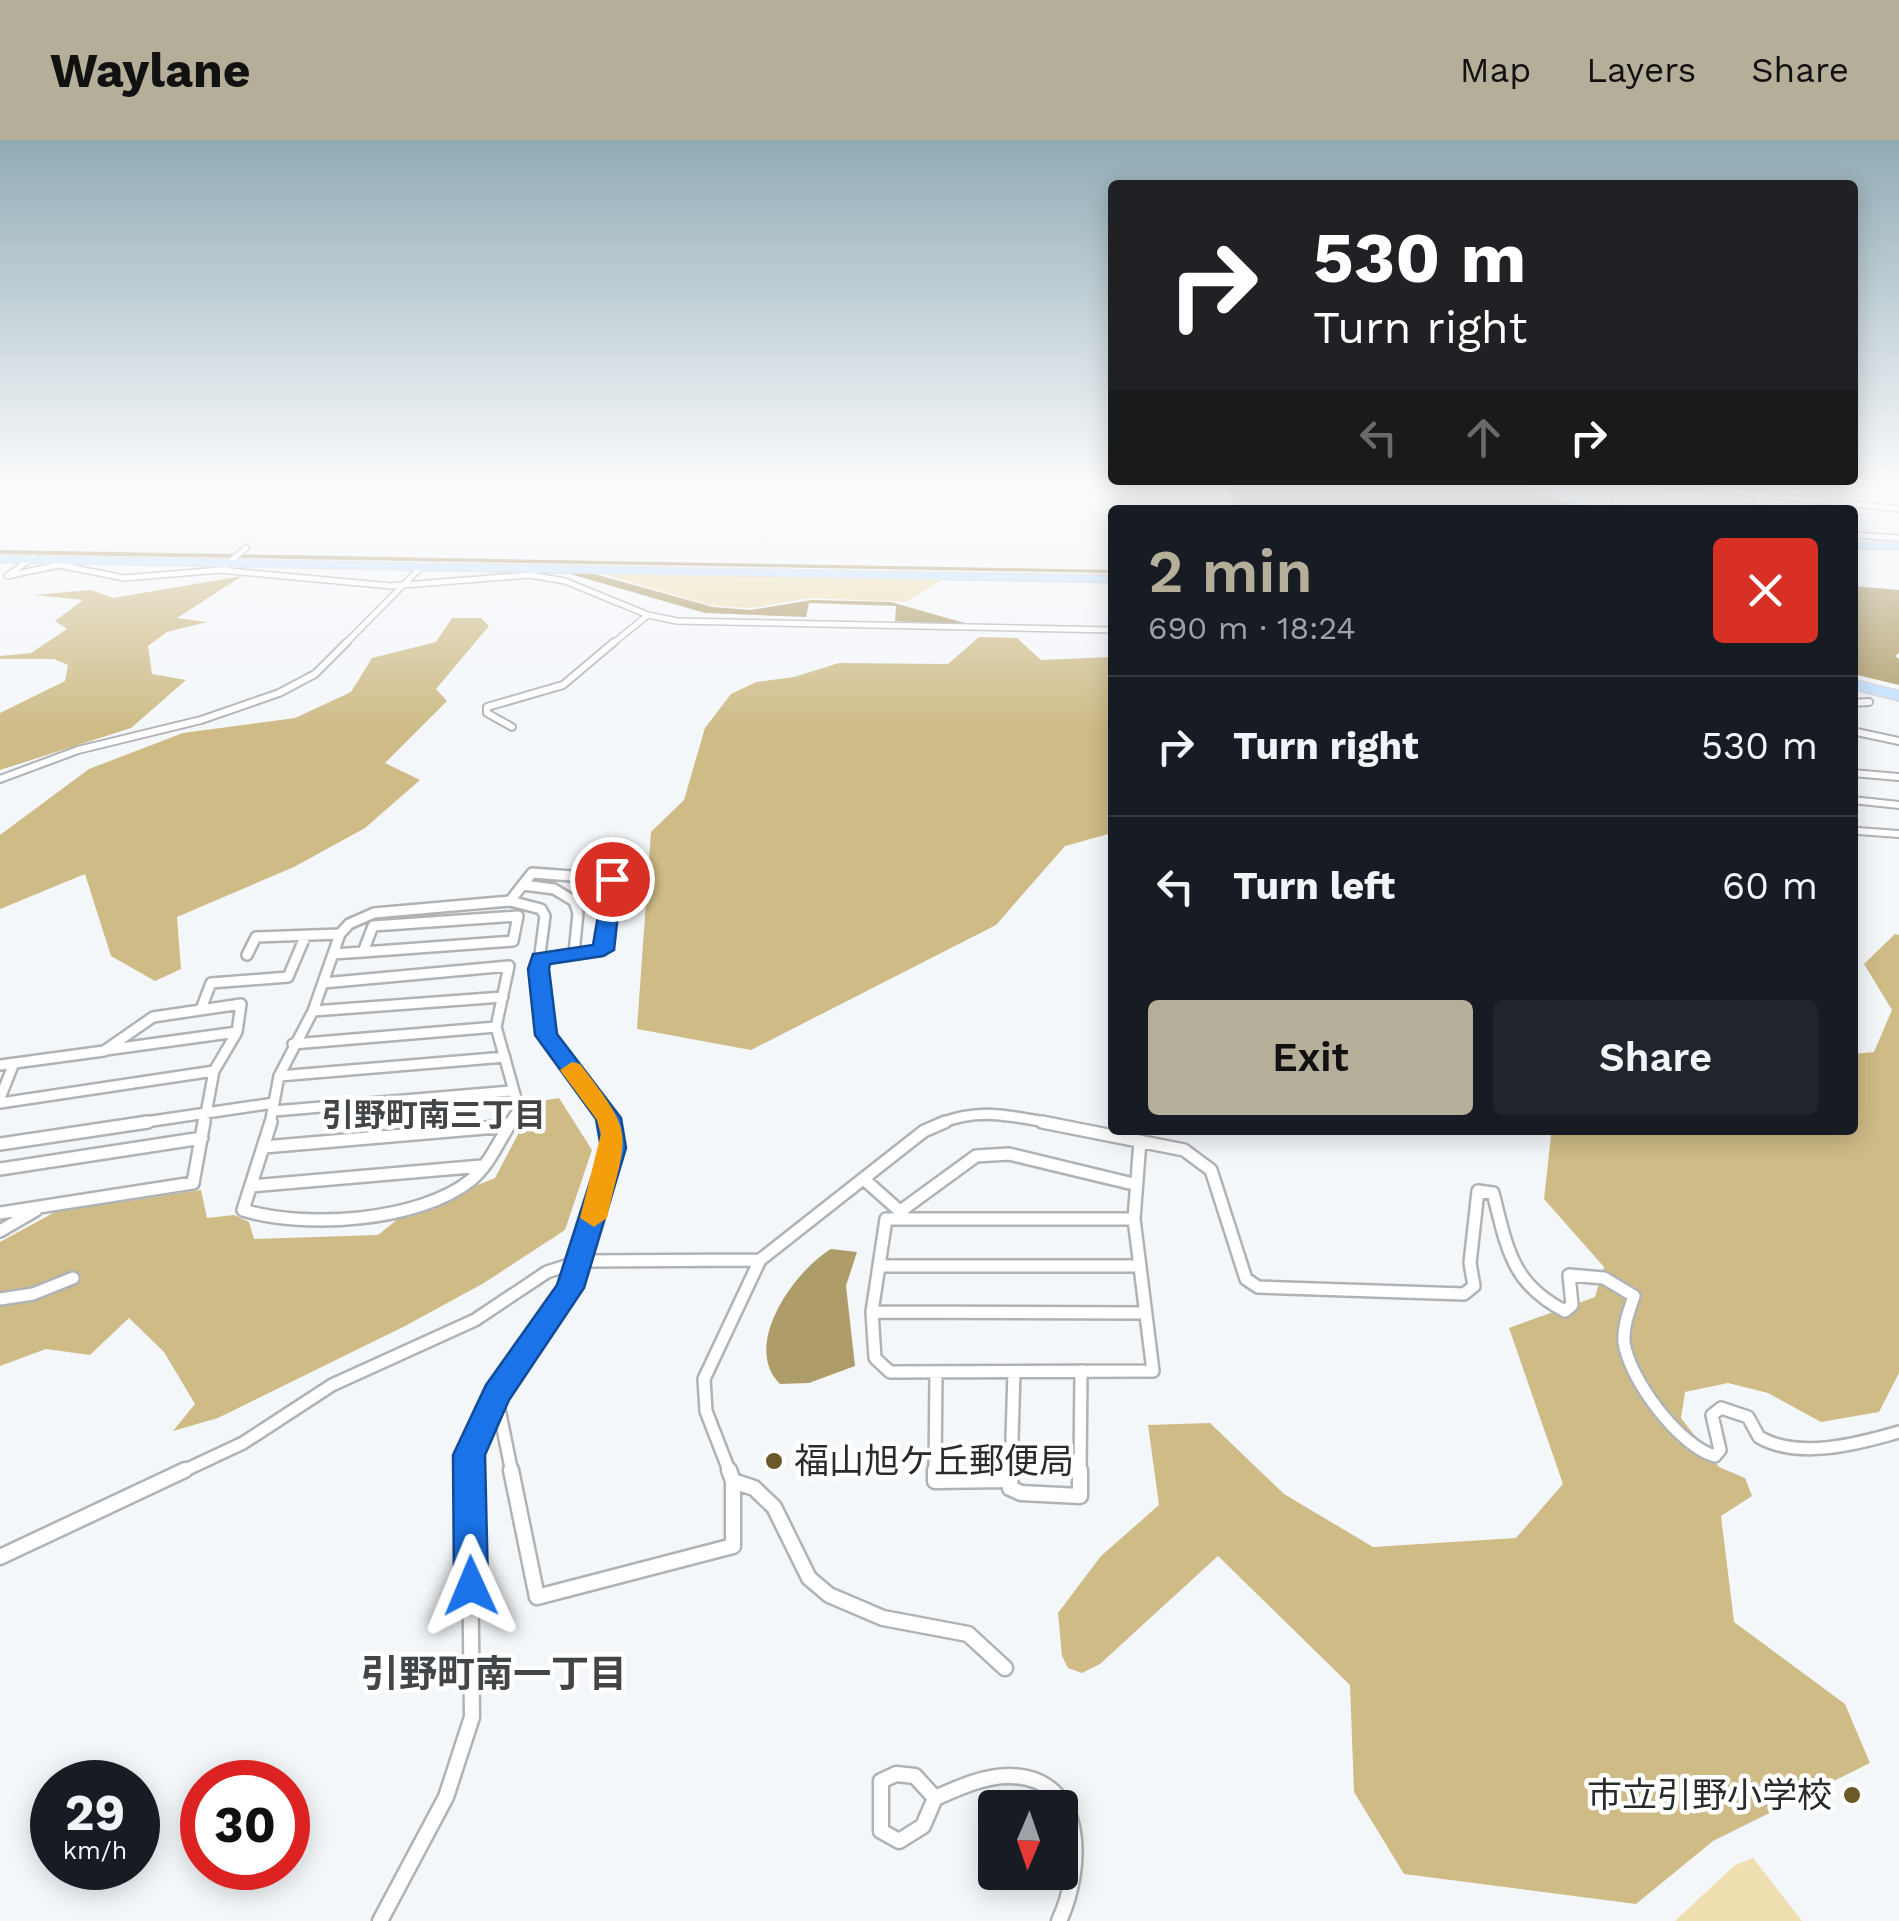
<!DOCTYPE html>
<html lang="en">
<head>
<meta charset="utf-8">
<style>
	:root { --surface:#171b24; --page:#20242c; --text:#f1f3f6; --muted:#9ea1a6; --line:#363941; --accent:#b5ae99 }
	body { margin:0; font-family:"Work Sans","Noto Sans JP",sans-serif; background:var(--page); color:var(--text); height:100vh; display:flex; flex-direction:column; font-size:38px; white-space:nowrap }
	* { box-sizing:border-box; margin:0 }
	p { font-size:32px; color:var(--muted) }
	.icon { flex:none; width:55px; height:55px; fill:none; stroke:currentColor; stroke-width:2; stroke-linecap:round; stroke-linejoin:round }
	.map { position:relative; flex:1; overflow:hidden }
	.side { position:absolute; left:1108px; top:365px; width:750px; height:630px; display:flex; flex-direction:column; background:var(--surface); border-radius:10px; box-shadow:0 5px 25px #0003 }
	.side>* { flex:none }
	.hud { position:absolute; left:1108px; top:40px; width:750px; height:305px; border-radius:10px; box-shadow:0 5px 25px #0003; background:#202124; color:#fff; overflow:hidden }
	.needle { width:65px; rotate:182deg }
	.controls { position:absolute; left:978px; top:1650px; display:grid; gap:20px }
	.controls a { display:grid; place-items:center; width:100px; height:100px; border-radius:10px; background:var(--surface); box-shadow:0 5px 25px #0003; font-size:50px }
	.speed { position:absolute; left:30px; top:1620px; display:flex; gap:20px; font-size:50px; font-weight:700; text-align:center }
	.speed>* { display:grid; place-content:center; width:130px; height:130px; border-radius:50%; background:var(--surface); box-shadow:0 5px 25px #0003; line-height:1 }
	.speed small { font-size:25px; font-weight:400 }
	.speed .limit { border:15px solid #d22; background:#fff; color:#111 }
	.pin { position:absolute; display:grid; place-items:center; width:85px; height:85px; color:#fff; margin:-42px; border:5px solid #fff; border-radius:50%; box-shadow:0 2px 10px #0007 }
	.me { position:absolute; width:110px; margin:-55px; rotate:359deg; stroke-linejoin:round; filter:drop-shadow(0 0 8px #0008) }
	.turn { display:flex; align-items:center; gap:35px; height:210px; padding:0 40px; font-size:45px }
	.turn .icon { width:130px; height:130px; stroke-width:2.5 }
	.turn b { display:block; font-size:70px; line-height:85px }
	.lanes { display:flex; align-items:center; height:95px; padding:0 40px; background:#0003; justify-content:center; gap:50px; direction:ltr }
	.lanes .off { opacity:.35 }
	.round { display:grid; place-items:center; flex:none; width:105px; height:105px; border-radius:10px; background:var(--page) }
	.head { display:flex; align-items:center; justify-content:space-between; height:170px; padding:0 40px }
	h1 { font-size:60px; font-weight:600; line-height:75px; color:var(--accent) }
	.primary-button { display:flex; gap:20px; margin-top:auto; padding:20px 40px }
	.primary-button a { flex:1; height:115px; border-radius:10px; background:var(--accent); color:#111; font-size:40px; font-weight:600; line-height:115px; text-align:center }
	.primary-button a+a { background:var(--page); color:var(--text) }
	ul { padding:0; list-style:none }
	li { display:flex; align-items:center; gap:30px; height:140px; padding:0 40px; border-top:2px solid var(--line) }
	li div { flex:1 }
	li b { display:block; font-size:38px }
	li em { font-style:normal }
	header { display:flex; align-items:center; gap:60px; box-sizing:border-box; height:140px; padding:0 50px; background:var(--accent); color:#111 }
	header strong { font-size:48px }
	nav { display:flex; gap:55px; margin-inline-start:auto; font-size:35px }
	.map>svg:first-child { display:block }
	.green { fill:#efdeaf }
	.forest { fill:#cebb86 }
	.water { fill:#af9d69 }
	.lines { fill:none; stroke-linecap:round; stroke-linejoin:round }
	.minor-far4-casing { stroke:#b0b3b6; stroke-width:8 }
	.minor-far3-casing { stroke:#b0b3b6; stroke-width:10 }
	.minor-far2-casing { stroke:#b0b3b6; stroke-width:14 }
	.minor-far1-casing { stroke:#b0b3b6; stroke-width:16 }
	.minor-casing { stroke:#b0b3b6; stroke-width:19 }
	.major-far1-casing { stroke:#d4d5d5; stroke-width:9 }
	.major-casing { stroke:#d4d5d5; stroke-width:12 }
	.minor-far4 { stroke:#fff; stroke-width:5 }
	.minor-far3 { stroke:#fff; stroke-width:6 }
	.minor-far2 { stroke:#fff; stroke-width:9 }
	.minor-far1 { stroke:#fff; stroke-width:11 }
	.minor { stroke:#fff; stroke-width:14 }
	.major-far1 { stroke:#c1e1ff; stroke-width:6 }
	.major { stroke:#c1e1ff; stroke-width:9 }
	.route { fill:#1a73e8; stroke:#114b97; stroke-width:2.5 }
	.slow { fill:#f59e0b }
	.poi-dot { fill:#6b5a28; stroke:#fff; stroke-width:4 }
	.labels { text-anchor:middle; dominant-baseline:central; stroke-width:9; stroke-linejoin:round; paint-order:stroke }
	.neighbourhood-label { font-size:32px; font-weight:bold; fill:#434648; stroke:#fff }
	.near-poi-label { font-size:35px; fill:#2a2b2c; stroke:#fff; text-anchor:start }
	.near-neighbourhood-label { font-size:38px; font-weight:bold; fill:#434648; stroke:#fff }
</style>
</head>
<body>
<header>
<strong>Waylane</strong>
<nav><a>Map</a><a>Layers</a><a>Share</a></nav>
</header>
<div class="map">
<svg width="1899" height="1781" viewBox="0 0 1899 1781">
	<rect width="100%" height="100%" fill="#f4f7fa"/>
	<!-- green -->
	<path class="green" d="M595 432 942 440 906 462 811 458 752 468 714 466Z
		M1753 1718 1802 1781H1675L1735 1725Z"/>
	<!-- forest -->
	<path class="forest" d="M242 436 177 478 207 482 167 492 148 506 152 534 186 540 131 588 0 630V573L65 541 68 525 54 519H0V516L31 513 67 489 55 481 83 460 34 455 91 450 113 458Z
		M452 478H481L489 486 436 549 447 561 385 623 420 640 365 688 294 727 177 777 181 829 155 841 111 816 85 734 0 769V695L89 629 183 593 295 578 351 552 372 518 436 502Z
		M979 497 1017 498 1041 520 1112 517V693L1065 706 996 785 751 910 637 889 651 692 684 660 705 588 731 554 756 542 794 537 839 523 948 524Z
		M1895 794 1899 795V1233L1879 1272 1821 1282 1768 1253 1728 1243 1685 1252 1681 1278 1719 1327 1745 1338 1752 1356 1721 1376 1734 1482 1845 1564 1870 1623 1713 1701 1636 1764 1404 1734 1354 1652 1350 1545 1218 1416 1100 1524 1082 1533 1068 1528 1062 1516 1058 1473 1101 1416 1159 1365 1148 1285 1210 1283 1284 1354 1373 1407 1516 1398 1563 1344 1509 1188 1595 1157 1604 1127 1544 1059 1551 996 1544 990H1852L1853 914 1874 912 1892 870 1864 824Z
		M559 958 592 1010 565 1090 484 1143 405 1186 218 1278 173 1291 195 1264 164 1212 129 1178 90 1215 46 1209 0 1226V1102L55 1072 201 1050 207 1078 234 1075 249 1082 254 1099 378 1095 403 1075 495 1038 535 962Z"/>
	<!-- water -->
	<path class="water" d="M1225 340H1521L1582 370H1236Z
		M0 410 1112 430V433L0 414Z
		M0 421 587 432 713 467 751 470 811 460 891 462 975 486 1112 488H961L895 481 896 466 809 463 806 477 705 473 570 434Z
		M1853 446 1899 450V513L1895 516 1899 519V545L1853 534Z
		M831 1109 857 1112 846 1146 855 1226 809 1243 780 1244C741 1206 794 1131 831 1109Z"/>
	<g class="lines">
		<!-- minor-far4 casing -->
		<g class="minor-far4-casing">
			<path id="minor-far4" d="M1615 340V369
				M1622 340 1899 369
				M1753 340 1760 370
				M1890 340 1899 341
				M1606 370H1627
				M1852 395 1899 398
				M33 417 7 436 59 425 124 438 220 430 391 446 530 435 565 441 648 475 677 481 1112 490
				M226 425 246 408
				M345 504 424 424
				M612 504 648 475"/>
		</g>
		<!-- minor-far3 casing -->
		<g class="minor-far3-casing">
			<path id="minor-far3" d="M1852 563 1869 562
				M512 587 487 573V567L563 545 614 502
				M1852 591 1899 601
				M1852 633 1899 637
				M0 639 78 610 201 580 279 553 315 534 347 502
				M1852 660 1899 665
				M1858 691 1899 694"/>
		</g>
		<!-- minor-far2 casing -->
		<g class="minor-far2-casing">
			<path id="minor-far2" d="M523 745 554 749 574 761 578 773 574 813
				M510 761 532 733 612 739 603 810 541 819
				M518 776 513 801 363 812 373 786Z
				M333 814 363 812
				M247 815 256 797 340 794
				M323 843 509 826 496 887 519 969 509 984
				M201 869 211 843 288 837 305 797
				M313 871 503 857
				M293 904 496 887
				M106 910 237 892
				M0 925 104 911 153 877 241 864 237 892 214 931 204 984
				M279 936 505 917
				M0 958 14 923
				M0 963 214 931
				M274 971 511 951
				M132 984 274 963
				M270 984 279 936 313 871 340 794 349 784 374 773 510 761 541 769 545 776 538 829 546 895 609 984
				M939 984C979 967 1013 976 1055 984"/>
		</g>
		<!-- minor-far1 casing -->
		<g class="minor-far1-casing">
			<path id="minor-far1" d="M271 982 243 1070C304 1089 419 1082 471 1040 489 1025 499 1001 511 982
				M609 982 614 1008 581 1121 760 1120 924 991 945 982
				M1042 982 1184 1010 1211 1030 1246 1139 1258 1147 1464 1154 1474 1146 1470 1123 1478 1051 1493 1053C1507 1107 1511 1144 1565 1171L1572 1165 1569 1135 1604 1138 1634 1156C1629 1171 1623 1186 1624 1202 1629 1239 1679 1306 1715 1316L1720 1310 1712 1275 1721 1268 1748 1277 1759 1297C1798 1320 1858 1304 1899 1292
				M0 1004 148 982
				M264 1007 508 986
				M0 1029 202 998
				M866 1041 903 1074
				M251 1046 482 1026
				M902 1070 976 1016 1009 1014 1129 1043
				M0 1073 193 1043 204 982
				M886 1079H1134L1153 1231 890 1232 875 1218 872 1172Z
				M1134 1079 1140 1001
				M0 1091 36 1070
				M879 1126H1140
				M0 1159 33 1154 73 1138
				M872 1172 1146 1173
				M496 1254 512 1333
				M179 1333 243 1303 332 1245 475 1180 547 1132 581 1121
				M469 1333C469 1274 554 1179 581 1121
				M730 1333 706 1271 704 1239 760 1120
				M935 1333 936 1234
				M1011 1333 1014 1232
				M1080 1333 1081 1231"/>
		</g>
		<!-- minor casing -->
		<g class="minor-casing">
			<path id="minor" d="M511 1330 537 1457 733 1406V1341L729 1330
				M935 1330V1341L1007 1340
				M1011 1330 1010 1348 1021 1353 1080 1356V1330
				M733 1341 754 1348 774 1367 809 1438 829 1455 883 1478 968 1494 1005 1528
				M0 1417 185 1330
				M896 1634 915 1636 935 1658 923 1686 899 1701 881 1691V1641Z
				M935 1658C958 1648 983 1636 1009 1636 1088 1637 1083 1730 1059 1781
				M380 1781 446 1657 472 1577 469 1330"/>
		</g>
		<!-- major-far1 casing -->
		<g class="major-far1-casing">
			<path id="major-far1" d="M1529 340 1589 370
				M1852 406H1899
				M0 419 1112 439"/>
		</g>
		<!-- major casing -->
		<g class="major-casing">
			<path id="major" d="M1852 544 1899 556"/>
		</g>
		<!-- minor-far4 -->
		<use href="#minor-far4" class="minor-far4"/>
		<!-- minor-far3 -->
		<use href="#minor-far3" class="minor-far3"/>
		<!-- minor-far2 -->
		<use href="#minor-far2" class="minor-far2"/>
		<!-- minor-far1 -->
		<use href="#minor-far1" class="minor-far1"/>
		<!-- minor -->
		<use href="#minor" class="minor"/>
		<!-- major-far1 -->
		<use href="#major-far1" class="major-far1"/>
		<!-- major -->
		<use href="#major" class="major"/>
	</g>
	<!-- sky -->
	<linearGradient id="sky" x2="0" y2="1"><stop stop-color="#91abb5"/><stop offset="0.58" stop-color="#fafbfd"/><stop offset="1" stop-color="#fafbfd" stop-opacity="0"/></linearGradient>
	<rect width="1899" height="590" fill="url(#sky)"/>
	<!-- route -->
	<path class="route" d="M605 735 622 739 614 810 603 816 550 824 549 829 557 894 621 978 626 1008 584 1148 509 1260 485 1315 488 1446 483 1457 471 1461 459 1457 454 1446 453 1315 486 1245 557 1145 601 1008 596 979 535 895 528 829 533 814 593 805Z"/>
	<!-- slow -->
	<path class="slow" d="M572 922 580 924C637 998 627 990 607 1078L594 1087 580 1078 601 994 597 980 560 930Z"/>
	<!-- markers -->
	<g class="poi-dot">
		<circle cx="774" cy="1321" r="10"/>
		<circle cx="1852" cy="1655" r="10"/>
	</g>
	<g class="labels">
		<!-- neighbourhood labels -->
		<g class="neighbourhood-label">
			<text x="434" y="975">引野町南三丁目</text>
		</g>
		<!-- near-poi labels -->
		<g class="near-poi-label">
			<text x="794" y="1321">福山旭ケ丘郵便局</text>
			<text x="1832" y="1655" text-anchor="end">市立引野小学校</text>
		</g>
		<!-- near-neighbourhood labels -->
		<g class="near-neighbourhood-label">
			<text x="494" y="1534">引野町南一丁目</text>
		</g>
	</g>
</svg>
<div class="controls">
<a><svg class="needle" viewBox="-14 -14 28 28"><path d="M0-13l5 13h-10z" fill="#e53935"/><path d="M0 13l5-13h-10z" fill="#9ea1a6"/></svg></a>
</div>
<div class="speed"><div>29<small>km/h</small></div><div class="limit">30</div></div>
<div class="pin" style="left:612px;top:739px;background:#d93025"><svg class="icon" aria-label="arrive" viewBox="0 0 24 24"><path d="M6 21V4h12l-3 4 3 4H6"/></svg></div>
<svg class="me" style="left:471px;top:1446px" viewBox="-20 -20 40 40"><path d="M0-17L14 15 0 8-14 15z" fill="#1a73e8" stroke="#fff" stroke-width="4"/></svg>
<div class="hud">
<div class="turn"><svg class="icon" aria-label="right" viewBox="0 0 24 24"><path d="M7 20v-9h11M14 6l5 5-5 5"/></svg><div><b>530 m</b>Turn right</div></div>
<div class="lanes"><svg class="icon off" aria-label="left" viewBox="0 0 24 24"><path d="M17 20v-9H6M10 6l-5 5 5 5"/></svg><svg class="icon off" aria-label="ahead" viewBox="0 0 24 24"><path d="M12 20V5M6 11l6-6 6 6"/></svg><svg class="icon" aria-label="right" viewBox="0 0 24 24"><path d="M7 20v-9h11M14 6l5 5-5 5"/></svg></div>
</div>
<section class="side">
<div class="head"><div><h1>2 min</h1><p>690 m · 18:24</p></div><a class="round" style="background:#d93025;color:#fff"><svg class="icon" aria-label="close" viewBox="0 0 24 24"><path d="M6 6l12 12M18 6L6 18"/></svg></a></div>
<ul>
<li><svg class="icon" aria-label="right" viewBox="0 0 24 24"><path d="M7 20v-9h11M14 6l5 5-5 5"/></svg><div><b>Turn right</b></div><em>530 m</em></li>
<li><svg class="icon" aria-label="left" viewBox="0 0 24 24"><path d="M17 20v-9H6M10 6l-5 5 5 5"/></svg><div><b>Turn left</b></div><em>60 m</em></li>
</ul>
<div class="primary-button"><a>Exit</a><a>Share</a></div>
</section>
</div>
</body>
</html>
